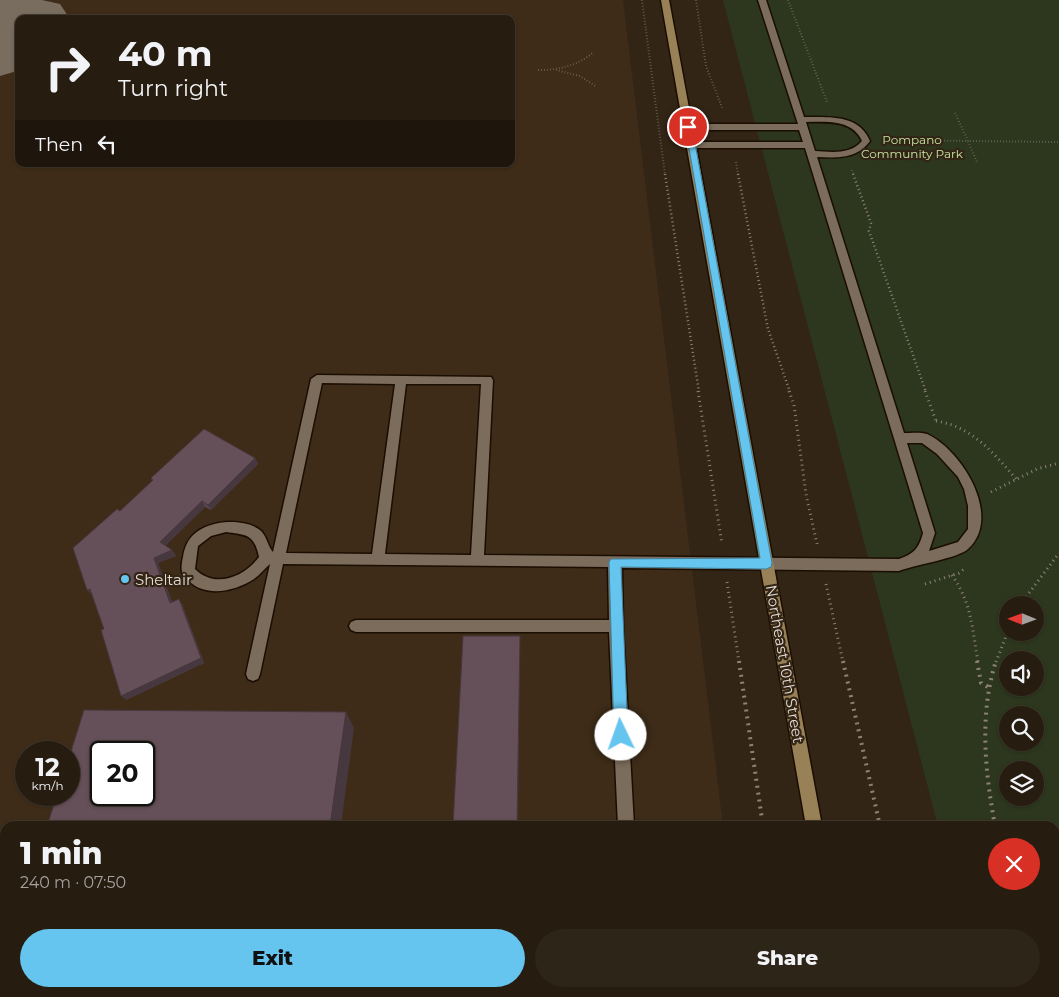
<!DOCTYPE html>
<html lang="en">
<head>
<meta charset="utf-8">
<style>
	:root { --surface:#261c10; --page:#2e2519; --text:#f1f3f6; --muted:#a4a19f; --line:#423a30; --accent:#65c5ee }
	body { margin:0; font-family:Montserrat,sans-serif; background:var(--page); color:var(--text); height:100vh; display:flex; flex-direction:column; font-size:19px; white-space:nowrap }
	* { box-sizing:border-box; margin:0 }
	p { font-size:16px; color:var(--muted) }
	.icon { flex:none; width:28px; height:28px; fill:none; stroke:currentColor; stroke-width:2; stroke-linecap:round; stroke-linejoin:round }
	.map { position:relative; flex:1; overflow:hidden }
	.sheet { position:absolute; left:0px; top:821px; width:1060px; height:176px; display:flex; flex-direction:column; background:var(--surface); border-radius:15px 15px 0 0; box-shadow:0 1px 4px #0004,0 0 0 1px var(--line) }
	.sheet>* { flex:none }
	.banner { position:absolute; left:15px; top:15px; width:500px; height:152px; border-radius:10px; box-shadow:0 1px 4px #0004,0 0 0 1px var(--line); background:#261c10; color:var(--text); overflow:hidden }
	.needle { width:32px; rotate:271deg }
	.fabs { position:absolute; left:999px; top:596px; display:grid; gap:10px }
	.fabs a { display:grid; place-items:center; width:45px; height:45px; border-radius:50%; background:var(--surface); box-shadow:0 1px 4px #0004,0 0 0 1px var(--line); font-size:25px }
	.speed { position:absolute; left:15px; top:741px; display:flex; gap:10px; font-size:25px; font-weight:700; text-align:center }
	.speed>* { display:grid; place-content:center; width:65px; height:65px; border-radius:50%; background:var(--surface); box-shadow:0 1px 4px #0004,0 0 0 1px var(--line); line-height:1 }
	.speed small { font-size:12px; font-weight:400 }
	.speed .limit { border:2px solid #111; border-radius:8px; background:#fff; color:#111 }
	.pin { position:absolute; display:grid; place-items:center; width:42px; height:42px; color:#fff; margin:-21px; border:2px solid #fff; border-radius:50%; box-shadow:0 1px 5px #0007 }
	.me { position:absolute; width:55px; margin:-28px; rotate:357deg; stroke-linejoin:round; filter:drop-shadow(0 0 4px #0008) }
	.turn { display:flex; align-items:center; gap:18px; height:105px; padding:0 20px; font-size:22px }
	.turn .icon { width:65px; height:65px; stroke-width:2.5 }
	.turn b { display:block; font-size:35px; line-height:42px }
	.then { display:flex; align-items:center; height:48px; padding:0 20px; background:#0003; gap:10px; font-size:19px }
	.round { display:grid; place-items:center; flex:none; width:52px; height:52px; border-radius:26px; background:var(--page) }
	.overview { display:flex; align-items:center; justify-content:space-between; height:85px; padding:0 20px }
	h1 { font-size:30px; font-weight:800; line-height:38px }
	.cta { display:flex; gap:10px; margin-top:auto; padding:10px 20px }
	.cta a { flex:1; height:58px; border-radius:30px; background:var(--accent); color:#111; font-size:20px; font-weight:800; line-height:58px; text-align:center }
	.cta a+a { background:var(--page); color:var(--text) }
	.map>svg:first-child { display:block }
	.built { fill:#3e2c18; fill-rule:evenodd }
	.green { fill:#2c371d; fill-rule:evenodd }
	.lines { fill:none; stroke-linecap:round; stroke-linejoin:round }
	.taxiway { fill:#796d60; fill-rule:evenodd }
	.runway { fill:#796d60; fill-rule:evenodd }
	.lane-casing { stroke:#1a0e02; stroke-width:3 }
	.secondary-casing { stroke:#1a0e02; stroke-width:3 }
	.path-far3 { stroke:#8e8276; stroke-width:2; stroke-dasharray:0.5 2.5; stroke-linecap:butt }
	.path-far2 { stroke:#8e8276; stroke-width:2.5; stroke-dasharray:1 3; stroke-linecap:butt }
	.path-far1 { stroke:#8e8276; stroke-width:3; stroke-dasharray:1 4; stroke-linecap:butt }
	.path { stroke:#8e8276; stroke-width:4; stroke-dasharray:2 5; stroke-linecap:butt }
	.lane { fill:#7c6c5b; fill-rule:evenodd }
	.secondary { fill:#988156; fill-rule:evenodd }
	.wall { fill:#57444c }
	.shaded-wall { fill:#47373e }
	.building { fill:#654f58; stroke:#47373e; fill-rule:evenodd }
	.route { fill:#65c5ee; stroke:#42809b }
	.poi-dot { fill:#65c5ee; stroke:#332516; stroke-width:2 }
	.labels { text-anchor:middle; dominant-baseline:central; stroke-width:4.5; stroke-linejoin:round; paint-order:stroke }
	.far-park-label { font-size:12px; fill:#c5e5a2; stroke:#332516 }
	.poi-label { font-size:15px; fill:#e4dbd2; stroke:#332516; text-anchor:start }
	.street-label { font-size:15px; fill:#e4dbd2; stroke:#332516 }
</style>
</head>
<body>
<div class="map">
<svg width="1059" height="997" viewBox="0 0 1059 997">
	<rect width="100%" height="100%" fill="#332516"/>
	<!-- built -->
	<path class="built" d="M0 0H623L723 826H5V992H743L744 997H0ZM19 19H511V164H19ZM26 752H69V795H26ZM101 752H144V795H101Z"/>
	<!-- green -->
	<path class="green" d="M723 0H1059V997H982L981 993 1055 992V826H938ZM1008 605H1035V632H1008ZM1008 660H1035V688H1008ZM1008 715H1035V742H1008ZM1008 770H1035V798H1008Z"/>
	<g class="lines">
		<!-- taxiway -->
		<path class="taxiway" d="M0 15 19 21V69L17 71 0 76Z"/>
		<!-- runway -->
		<path class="runway" d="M0 0H42L60 4 70 19H19V65L0 70Z"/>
		<!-- lane casing -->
		<g class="lane-casing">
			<path id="lane" d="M758 0H766L804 117C829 117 859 114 870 141 857 159 837 158 817 157L904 433C911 433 921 432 927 434 962 450 1003 517 968 549 959 558 914 565 899 571L622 568 623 626 634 826H618L609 632H356L351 630 349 626 351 622 356 620H609L608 567 283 564 260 674 258 679 253 681 248 679 246 674 270 564C265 568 260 575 254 579 236 591 206 598 189 581 187 578 183 576 182 572 181 568 182 561 183 557 186 536 199 527 219 523 231 521 250 522 260 530 267 536 268 547 273 552L311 379 317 375 491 377 493 380 484 555 899 559C914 554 919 548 923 533L805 148H691L687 145 691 142H803L799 130H688L684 127 688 124H798ZM806 122C826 122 852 119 862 141 850 155 831 152 815 151ZM322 383 395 384 372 554 286 553ZM406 384H481L471 555 385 554ZM907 443H922L937 454 958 477 964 489 968 506V529L958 542 929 551 935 533ZM226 532C247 535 254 534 259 557 244 577 215 589 195 569L198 546 211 536Z
				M625 992H643L644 997H626Z"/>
		</g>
		<!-- secondary casing -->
		<g class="secondary-casing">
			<path id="secondary" d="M661 0H669L822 826H806Z
				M835 992H853V997H835Z"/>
		</g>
		<!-- path-far3 -->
		<path class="path-far3" d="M642 0 665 175
			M696 0 706 66 723 110
			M788 0 827 102
			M538 70C559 70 577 66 594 52
			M556 70 580 76 597 87
			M955 113 968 141 1059 142
			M882 136 901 140 968 141 977 162
			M736 162 738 175
			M852 170 854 175"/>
		<!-- path-far2 -->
		<path class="path-far2" d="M665 174 699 392
			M738 174 768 329 790 392
			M853 174 871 223 869 231 926 392"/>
		<!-- path-far1 -->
		<path class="path-far1" d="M698 391 722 544
			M789 391 794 405 806 494 817 544
			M925 391 936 421
			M936 421C971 426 994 453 1016 479
			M991 492 1037 469 1059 463
			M952 575C972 604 972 628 978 662
			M727 582 739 662
			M826 584 843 662
			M925 584 959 573 964 569
			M1020 605 1059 553
			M996 662 1008 631"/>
		<!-- path -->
		<path class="path" d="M739 661 763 826
			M843 661 880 826
			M977 661 981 683 990 688
			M995 826C985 771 979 714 996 661
			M787 992 788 997
			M909 992 910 997
			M1033 992 1034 997"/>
		<!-- lane -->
		<use href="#lane" class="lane"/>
		<!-- secondary -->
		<use href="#secondary" class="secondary"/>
	</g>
	<!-- wall -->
	<path class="wall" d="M255 458 258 464 211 510 205 507 165 546 172 550 176 556 158 563 172 602 182 604 204 663 126 700 104 629 92 595 120 511 152 481 151 478Z"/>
	<!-- shaded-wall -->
	<path class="shaded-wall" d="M255 458 258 464 211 510 208 505Z
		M202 501 205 507 163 548 160 542Z
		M172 550 176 556 158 563 174 608 170 603 154 558Z
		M90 589 95 594 92 595 87 590Z
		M179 599 182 604 204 663 126 700 121 696Z
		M520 636 518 826H517Z
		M346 712 354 728 341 826H330Z
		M308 992H320L319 997H307Z"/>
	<!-- building -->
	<path class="building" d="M204 429 255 458 208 505 202 501 160 542 172 550 154 558 170 603 179 599 201 658 121 696 101 630 104 629 90 589 87 590 73 548 117 509 120 511 153 480 151 478Z
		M463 636H520L517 826H453Z
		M84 710 346 712 330 826H47L57 795H69V758ZM101 752H144V795H101Z
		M5 956V992H308L307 997H0V972Z
		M444 992H515V997H444Z"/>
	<!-- route -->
	<path class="route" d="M685 125 692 127 772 563 771 567 766 569 621 567 628 735 626 740 621 742 616 740 614 735 609 562 611 559 760 558Z"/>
	<!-- markers -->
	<circle class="poi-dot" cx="125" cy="579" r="5"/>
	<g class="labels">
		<!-- far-park labels -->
		<g class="far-park-label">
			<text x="912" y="139">Pompano<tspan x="912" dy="14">Community Park</tspan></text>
		</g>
		<!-- poi labels -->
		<g class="poi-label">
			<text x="135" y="579">Sheltair</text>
		</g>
		<!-- street labels -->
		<g class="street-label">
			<text transform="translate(785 664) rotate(80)">Northeast 10th Street</text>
		</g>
	</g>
</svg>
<div class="fabs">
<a><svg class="needle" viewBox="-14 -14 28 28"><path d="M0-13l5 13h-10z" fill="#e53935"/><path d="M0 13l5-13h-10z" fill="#a4a19f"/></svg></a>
<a><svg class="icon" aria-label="sound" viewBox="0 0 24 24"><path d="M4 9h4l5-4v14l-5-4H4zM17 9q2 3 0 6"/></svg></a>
<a><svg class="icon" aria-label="search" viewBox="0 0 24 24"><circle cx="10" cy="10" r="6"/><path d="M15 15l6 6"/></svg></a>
<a><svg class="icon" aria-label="layers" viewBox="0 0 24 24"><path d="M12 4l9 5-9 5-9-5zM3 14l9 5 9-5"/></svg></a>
</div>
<div class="speed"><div>12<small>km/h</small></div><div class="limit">20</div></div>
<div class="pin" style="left:688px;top:127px;background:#d93025"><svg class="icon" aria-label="arrive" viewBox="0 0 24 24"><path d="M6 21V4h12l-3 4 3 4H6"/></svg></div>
<svg class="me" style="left:621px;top:735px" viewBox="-20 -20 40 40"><circle r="19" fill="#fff"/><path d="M0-13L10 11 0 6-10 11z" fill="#65c5ee"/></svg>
<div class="banner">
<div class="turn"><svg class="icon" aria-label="right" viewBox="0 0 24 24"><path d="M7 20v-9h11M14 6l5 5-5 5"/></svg><div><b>40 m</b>Turn right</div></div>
<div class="then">Then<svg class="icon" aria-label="left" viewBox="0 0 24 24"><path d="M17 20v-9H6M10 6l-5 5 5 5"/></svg></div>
</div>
<section class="sheet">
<div class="overview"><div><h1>1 min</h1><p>240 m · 07:50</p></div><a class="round" style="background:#d93025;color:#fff"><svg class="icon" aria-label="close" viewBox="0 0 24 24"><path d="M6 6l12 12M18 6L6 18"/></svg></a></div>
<div class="cta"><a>Exit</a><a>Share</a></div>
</section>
</div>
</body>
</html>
